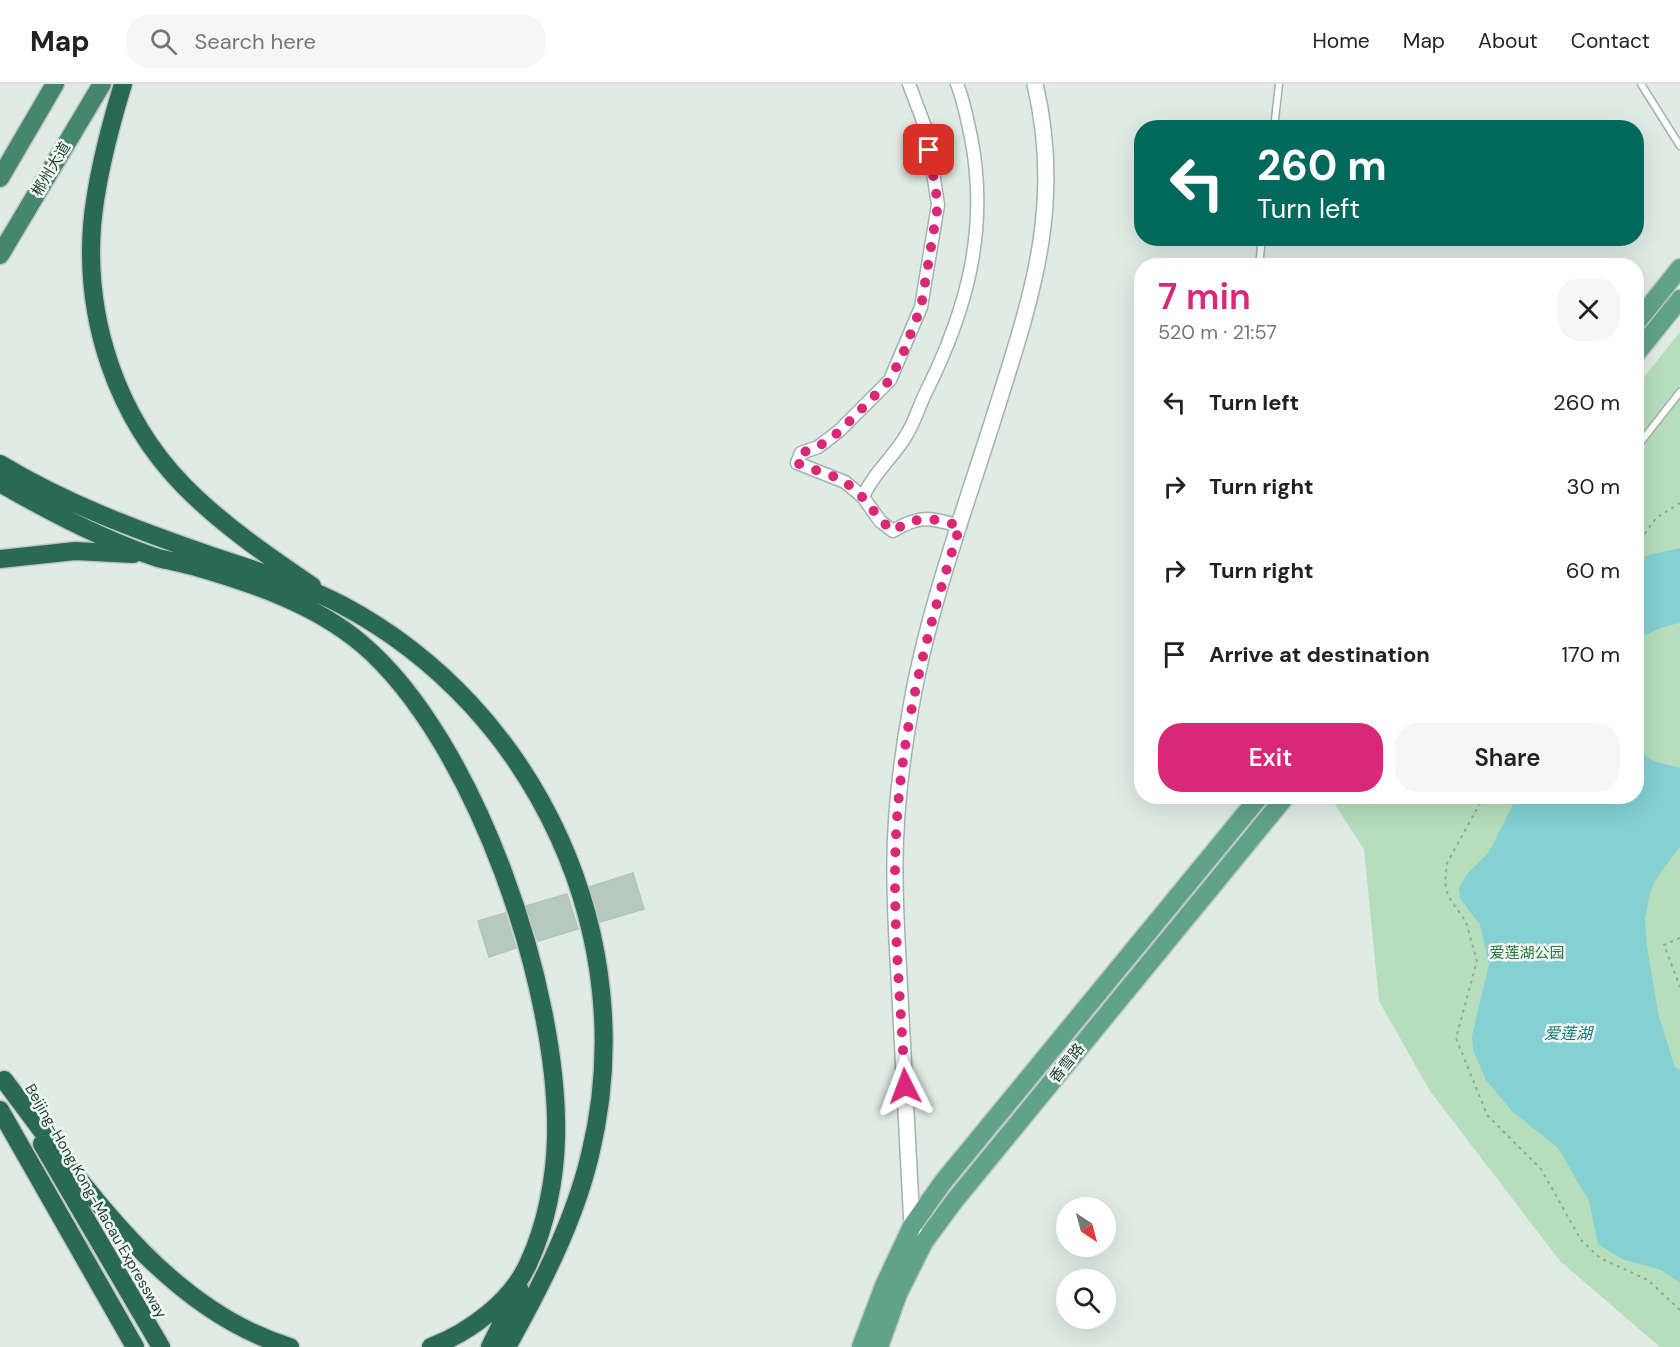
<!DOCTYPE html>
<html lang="en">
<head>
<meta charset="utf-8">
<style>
	:root { --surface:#fff; --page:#f6f6f6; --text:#222; --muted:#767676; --line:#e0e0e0; --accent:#db2777 }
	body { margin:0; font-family:"DM Sans","Noto Sans SC",sans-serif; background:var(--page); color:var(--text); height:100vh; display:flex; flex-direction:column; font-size:22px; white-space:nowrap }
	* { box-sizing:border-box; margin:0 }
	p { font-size:20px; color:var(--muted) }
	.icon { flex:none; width:33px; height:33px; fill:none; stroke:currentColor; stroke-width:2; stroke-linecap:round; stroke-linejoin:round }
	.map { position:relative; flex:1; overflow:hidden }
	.drawer { position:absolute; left:1134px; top:174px; width:510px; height:546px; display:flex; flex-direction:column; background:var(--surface); border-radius:24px; box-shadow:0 6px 24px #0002 }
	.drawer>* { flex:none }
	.banner { position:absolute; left:1134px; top:36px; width:510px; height:126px; border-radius:24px; box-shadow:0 6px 24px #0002; background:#00695c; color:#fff; overflow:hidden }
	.needle { width:39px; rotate:144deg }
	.tools { position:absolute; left:1056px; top:1113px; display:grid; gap:12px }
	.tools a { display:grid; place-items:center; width:60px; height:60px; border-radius:50%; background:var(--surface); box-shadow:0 6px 24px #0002; font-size:30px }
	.pin { position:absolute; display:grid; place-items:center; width:51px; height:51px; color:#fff; margin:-26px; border-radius:12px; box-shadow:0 3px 9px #0006 }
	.me { position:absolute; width:66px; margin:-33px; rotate:357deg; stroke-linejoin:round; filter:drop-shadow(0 0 4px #0008) }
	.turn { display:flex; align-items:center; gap:21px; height:126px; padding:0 24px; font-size:27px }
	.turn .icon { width:78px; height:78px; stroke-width:2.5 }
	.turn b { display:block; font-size:42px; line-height:51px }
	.round { display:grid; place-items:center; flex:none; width:63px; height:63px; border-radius:24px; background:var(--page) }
	.head { display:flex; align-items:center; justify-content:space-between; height:102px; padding:0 24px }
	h1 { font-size:36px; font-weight:600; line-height:45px; color:var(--accent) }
	.action { display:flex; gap:12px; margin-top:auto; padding:12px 24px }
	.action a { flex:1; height:69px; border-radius:24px; background:var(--accent); color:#fff; font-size:24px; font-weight:600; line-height:69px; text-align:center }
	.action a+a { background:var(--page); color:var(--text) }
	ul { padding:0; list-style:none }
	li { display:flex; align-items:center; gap:18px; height:84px; padding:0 24px }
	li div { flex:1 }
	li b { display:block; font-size:22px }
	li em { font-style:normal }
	header { display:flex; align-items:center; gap:36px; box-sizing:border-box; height:84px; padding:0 30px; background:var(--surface); border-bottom:2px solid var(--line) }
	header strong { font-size:28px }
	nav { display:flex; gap:33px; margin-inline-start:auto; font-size:21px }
	.search { width:420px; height:54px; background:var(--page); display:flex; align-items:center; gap:15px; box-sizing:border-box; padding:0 21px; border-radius:24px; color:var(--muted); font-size:22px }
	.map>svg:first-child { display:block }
	.green { fill:#b6ddbc }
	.water { fill:#84d0d3 }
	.building { fill:#b7c9bf; stroke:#b1c5ba; stroke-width:1.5 }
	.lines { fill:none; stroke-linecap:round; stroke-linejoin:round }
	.service-casing { stroke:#a2b3aa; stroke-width:9 }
	.minor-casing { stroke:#a2b3aa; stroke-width:15 }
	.tertiary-casing { stroke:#a2b3aa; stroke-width:18 }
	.primary-casing { stroke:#c0c8c5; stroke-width:21 }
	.trunk-casing { stroke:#c0c8c5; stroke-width:21 }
	.motorway-casing { stroke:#c0c8c5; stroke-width:21 }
	.path { stroke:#7eb09a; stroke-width:2; stroke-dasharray:3 4.5; stroke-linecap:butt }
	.service { stroke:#fff; stroke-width:6 }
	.minor { stroke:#fff; stroke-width:12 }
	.tertiary { stroke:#fff; stroke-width:15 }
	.primary { stroke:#61a28a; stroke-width:18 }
	.trunk { stroke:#46866f; stroke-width:18 }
	.motorway { stroke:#2a6954; stroke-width:18 }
	.route { stroke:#db2777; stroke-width:10; stroke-dasharray:0 18 }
	.labels { text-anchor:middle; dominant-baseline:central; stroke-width:5; stroke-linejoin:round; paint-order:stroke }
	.street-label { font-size:15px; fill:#1f3b30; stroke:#eff7f2 }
	.park-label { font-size:15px; fill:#28743c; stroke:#eff7f2 }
	.water-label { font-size:16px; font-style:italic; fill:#177579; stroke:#eff7f2 }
</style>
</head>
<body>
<header>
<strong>Map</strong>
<div class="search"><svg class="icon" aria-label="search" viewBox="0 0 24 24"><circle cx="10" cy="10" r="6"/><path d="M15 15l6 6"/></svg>Search here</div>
<nav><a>Home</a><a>Map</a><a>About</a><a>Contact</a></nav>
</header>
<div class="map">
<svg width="1680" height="1263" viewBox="0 0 1680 1263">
	<rect width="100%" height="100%" fill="#dfebe4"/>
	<!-- green -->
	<path class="green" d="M1680 248V1263H1660L1560 1177 1430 1007 1379 917 1364 765 1330 713 1636 712 1637 302Z"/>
	<!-- water -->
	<path class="water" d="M1680 464V539C1664 542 1648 547 1637 559V478L1648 471Z
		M1637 664 1653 677 1680 684V763L1658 792 1650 808 1645 835 1647 863 1659 933 1675 983 1680 986V1199L1661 1186 1622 1175 1598 1160 1589 1117 1558 1064 1512 1027 1486 996 1473 966 1472 952 1489 880 1480 841 1460 814 1459 804 1467 790 1489 768 1517 713 1636 712Z"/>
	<!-- building -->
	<path class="building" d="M633 789 644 825 600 838 589 803Z
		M567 810 578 845 538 857 526 822Z
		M505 829 516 864 489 873 478 837Z"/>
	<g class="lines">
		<!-- service casing -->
		<g class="service-casing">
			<path id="service" d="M1641 0 1680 62
				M1274 44 1279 0
				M1259 182 1262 154
				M1636 364 1680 308"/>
		</g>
		<!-- minor casing -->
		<g class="minor-casing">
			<path id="minor" d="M957 0C964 17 967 35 971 53 989 145 967 226 926 308 919 322 915 337 907 350 894 373 873 389 863 413L880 437 893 447C920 430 931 434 960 442
				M863 413 845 398 797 379 801 369 818 363 839 347 890 296 921 223 938 121 927 48 909 0"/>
		</g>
		<!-- tertiary casing -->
		<g class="tertiary-casing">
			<path id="tertiary" d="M914 1146 912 1142C908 1072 905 1002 901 932 899 885 895 838 895 792 894 735 901 678 911 623 929 520 967 420 998 320 1033 209 1063 118 1035 0"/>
		</g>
		<!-- primary casing -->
		<g class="primary-casing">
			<path id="primary" d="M1636 239 1680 184
				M1636 270 1680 215
				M861 1263 884 1202 912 1142 943 1098 1260 712
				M879 1263 898 1210 924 1158 955 1116 1286 712"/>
		</g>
		<!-- trunk casing -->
		<g class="trunk-casing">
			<path id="trunk" d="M0 94 55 0
				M0 171 102 0"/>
		</g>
		<!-- motorway casing -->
		<g class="motorway-casing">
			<path id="motorway" d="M123 0C109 46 96 95 92 142 85 237 117 333 183 401 221 440 268 472 312 502
				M0 380C66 420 137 446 209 471 253 486 302 500 342 521 538 625 643 855 590 1071 574 1138 541 1202 507 1263
				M0 399C50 428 103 456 158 474 170 477 182 479 193 482 252 499 315 520 362 560 476 657 560 907 556 1055 555 1095 546 1141 529 1178 512 1217 470 1248 431 1263
				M0 475 75 467 133 470
				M4 996C80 1096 163 1225 290 1263
				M0 1026 135 1263
				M42 1060 161 1263
				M490 1263 519 1204"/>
		</g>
		<!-- path -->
		<path class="path" d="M1636 462 1656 434 1680 419
			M1484 712 1447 779 1445 798 1448 812 1466 838 1477 877 1456 954 1487 1031 1541 1085 1581 1156 1600 1174 1648 1196 1680 1226
			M1680 854 1664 861 1680 903"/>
		<!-- service -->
		<use href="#service" class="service"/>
		<!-- minor -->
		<use href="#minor" class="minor"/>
		<!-- tertiary -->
		<use href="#tertiary" class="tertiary"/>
		<!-- primary -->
		<use href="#primary" class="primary"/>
		<!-- trunk -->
		<use href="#trunk" class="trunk"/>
		<!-- motorway -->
		<use href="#motorway" class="motorway"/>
	</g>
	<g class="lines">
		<!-- route -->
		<path class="route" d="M905 1002C901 919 892 835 896 752 901 645 928 543 960 442 931 434 920 430 893 447 875 433 865 411 846 399 833 390 812 386 797 379L801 369 818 363 839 348 890 296 904 267 921 223 938 121 929 66"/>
	</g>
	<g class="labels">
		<!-- street labels -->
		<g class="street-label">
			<text transform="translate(51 85) rotate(-59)">郴州大道</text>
			<text transform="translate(1067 979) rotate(-51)">香雪路</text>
			<text transform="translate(96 1117) rotate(60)">Beijing-Hong Kong-Macau Expressway</text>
		</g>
		<!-- park labels -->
		<g class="park-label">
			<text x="1527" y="869">爱莲湖公园</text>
		</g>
		<!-- water labels -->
		<g class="water-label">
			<text x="1568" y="949">爱莲湖</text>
		</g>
	</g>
</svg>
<div class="tools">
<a><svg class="needle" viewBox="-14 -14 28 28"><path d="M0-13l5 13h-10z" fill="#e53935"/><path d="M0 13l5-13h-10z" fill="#767676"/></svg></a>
<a><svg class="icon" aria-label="search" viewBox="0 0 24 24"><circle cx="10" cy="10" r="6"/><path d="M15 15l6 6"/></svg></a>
</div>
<div class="pin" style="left:929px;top:66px;background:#d93025"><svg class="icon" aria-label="arrive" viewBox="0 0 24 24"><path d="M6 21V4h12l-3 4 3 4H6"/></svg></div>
<svg class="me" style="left:905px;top:1002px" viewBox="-20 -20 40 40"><path d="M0-17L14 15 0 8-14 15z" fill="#db2777" stroke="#fff" stroke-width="4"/></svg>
<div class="banner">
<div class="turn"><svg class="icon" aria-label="left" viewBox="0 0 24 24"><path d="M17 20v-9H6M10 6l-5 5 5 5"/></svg><div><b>260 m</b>Turn left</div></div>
</div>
<section class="drawer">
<div class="head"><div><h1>7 min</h1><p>520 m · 21:57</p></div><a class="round"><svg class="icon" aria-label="close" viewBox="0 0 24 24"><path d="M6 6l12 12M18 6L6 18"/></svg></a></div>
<ul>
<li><svg class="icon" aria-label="left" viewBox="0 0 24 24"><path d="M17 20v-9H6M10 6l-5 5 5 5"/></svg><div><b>Turn left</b></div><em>260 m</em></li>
<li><svg class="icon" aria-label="right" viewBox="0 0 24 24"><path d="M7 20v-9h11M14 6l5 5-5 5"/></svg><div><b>Turn right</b></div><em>30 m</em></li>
<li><svg class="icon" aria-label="right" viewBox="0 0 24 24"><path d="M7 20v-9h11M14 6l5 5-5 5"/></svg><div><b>Turn right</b></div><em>60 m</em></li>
<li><svg class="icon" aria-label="arrive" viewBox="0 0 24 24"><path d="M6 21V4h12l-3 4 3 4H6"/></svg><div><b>Arrive at destination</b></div><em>170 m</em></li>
</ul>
<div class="action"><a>Exit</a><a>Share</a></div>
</section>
</div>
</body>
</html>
